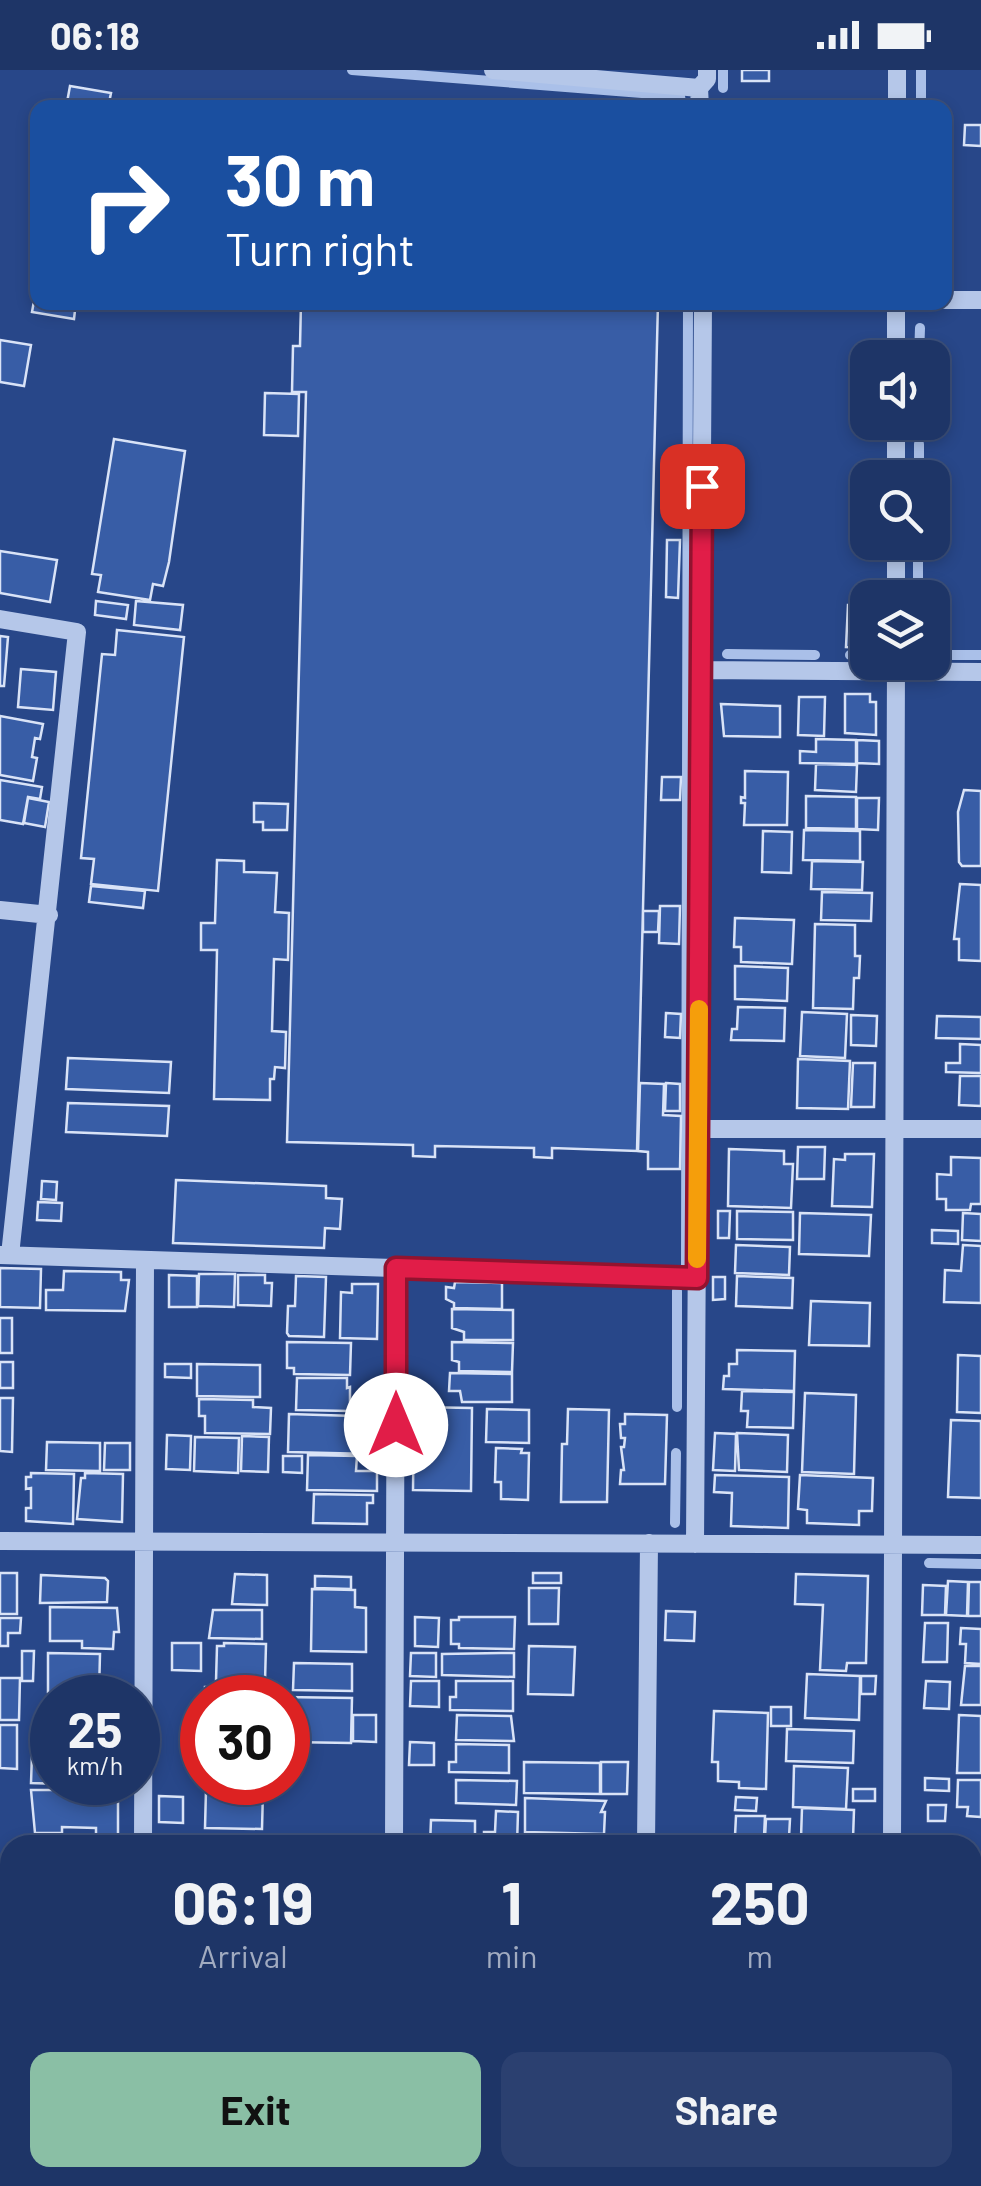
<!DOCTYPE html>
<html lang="en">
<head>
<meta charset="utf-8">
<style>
	:root { --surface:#1e3567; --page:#2b4070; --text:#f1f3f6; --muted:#a1abc0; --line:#3c507b; --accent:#8abfa5 }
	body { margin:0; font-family:Barlow,sans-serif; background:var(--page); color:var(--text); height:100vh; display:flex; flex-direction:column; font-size:38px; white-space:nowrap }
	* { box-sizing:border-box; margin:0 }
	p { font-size:32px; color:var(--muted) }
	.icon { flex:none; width:55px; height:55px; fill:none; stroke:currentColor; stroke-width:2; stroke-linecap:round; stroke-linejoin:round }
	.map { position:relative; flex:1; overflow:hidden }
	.drawer { position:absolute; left:0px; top:1765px; width:982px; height:352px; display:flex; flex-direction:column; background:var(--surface); border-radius:30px 30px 0 0; box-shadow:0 5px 15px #0003,0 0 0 2px var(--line) }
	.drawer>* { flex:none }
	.guide { position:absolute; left:30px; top:30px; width:922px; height:210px; border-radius:20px; box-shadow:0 5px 15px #0003,0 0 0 2px var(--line); background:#1a4fa0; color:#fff; overflow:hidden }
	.tools { position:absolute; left:850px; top:270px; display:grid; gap:20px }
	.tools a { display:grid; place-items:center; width:100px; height:100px; border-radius:20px; background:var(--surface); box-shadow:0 5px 15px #0003,0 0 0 2px var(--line); font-size:50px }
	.speed { position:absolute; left:30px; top:1605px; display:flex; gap:20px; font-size:50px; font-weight:700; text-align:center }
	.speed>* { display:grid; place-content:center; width:130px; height:130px; border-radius:50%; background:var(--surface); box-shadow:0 5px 15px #0003,0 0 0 2px var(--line); line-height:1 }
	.speed small { font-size:25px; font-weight:400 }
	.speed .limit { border:15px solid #d22; background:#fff; color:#111 }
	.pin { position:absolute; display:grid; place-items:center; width:85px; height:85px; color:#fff; margin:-42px; border-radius:20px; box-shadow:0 5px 15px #0006 }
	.me { position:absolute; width:110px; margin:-55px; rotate:0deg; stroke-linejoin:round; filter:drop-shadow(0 0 8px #0008) }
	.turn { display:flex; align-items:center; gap:35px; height:210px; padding:0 30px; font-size:45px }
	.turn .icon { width:130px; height:130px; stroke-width:2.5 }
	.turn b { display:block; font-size:70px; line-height:85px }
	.eta { display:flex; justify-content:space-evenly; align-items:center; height:170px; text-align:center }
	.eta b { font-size:60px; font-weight:700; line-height:70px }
	.cta { display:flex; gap:20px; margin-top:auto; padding:20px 30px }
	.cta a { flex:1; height:115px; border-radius:20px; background:var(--accent); color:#111; font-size:40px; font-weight:700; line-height:115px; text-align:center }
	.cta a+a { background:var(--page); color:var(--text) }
	.status { display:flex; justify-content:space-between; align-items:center; height:70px; padding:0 50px; background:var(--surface); direction:ltr }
	.status svg { height:28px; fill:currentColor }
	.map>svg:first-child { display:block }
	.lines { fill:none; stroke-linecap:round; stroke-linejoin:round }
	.stream { stroke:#aac0e9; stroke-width:10 }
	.building { fill:#385da6; stroke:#d9e3f7; stroke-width:2.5 }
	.minor { stroke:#b5c7e9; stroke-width:18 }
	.route-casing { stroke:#92132f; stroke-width:25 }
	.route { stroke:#e11d48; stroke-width:18 }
	.slow { stroke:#f59e0b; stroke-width:18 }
</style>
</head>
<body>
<div class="status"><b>06:18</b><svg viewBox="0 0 49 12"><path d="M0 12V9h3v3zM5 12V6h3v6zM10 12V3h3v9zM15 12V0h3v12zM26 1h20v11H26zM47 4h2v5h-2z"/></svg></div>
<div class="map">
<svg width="981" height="2116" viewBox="0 0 981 2116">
	<rect width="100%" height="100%" fill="#284789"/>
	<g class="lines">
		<!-- stream -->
		<path class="stream" d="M352 0 680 26 682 38
			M723 18V0
			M921 38V0
			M919 288 920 258
			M919 358V352
			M919 408V374
			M918 528V472
			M727 584 815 585
			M850 585H868
			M937 585H981
			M686 1196 688 232
			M677 1337V1221
			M675 1453 676 1383
			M929 1493 981 1494"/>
	</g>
	<!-- building -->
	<path class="building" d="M742 0H769V11H742Z
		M70 16 111 23 108 38H66Z
		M965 55H981V76L964 75Z
		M38 209V232H76L74 249 32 242Z
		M301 232H658L637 1081 552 1078V1088L534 1087V1078L435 1076V1087L413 1086V1075L287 1072 306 322H292L293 276H300Z
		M0 270 31 275 24 316 0 312Z
		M265 323 299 324 298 366 264 365Z
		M114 369 185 381 169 492 163 516 153 514 150 530 98 522 101 505 92 504Z
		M667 470H680L678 528 666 527Z
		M0 481 57 490 50 532 0 523Z
		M96 531 128 535 126 549 95 545Z
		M136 531 183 535 180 560 134 555Z
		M848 535H868V578L846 577Z
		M117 560 184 567 158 821 91 814 94 789 81 788 102 584 115 585Z
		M0 566 8 567 4 616H0Z
		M21 599 56 602 53 640 18 637Z
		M845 624H870V632H876V665L845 663Z
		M799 627H825L824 666 798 665Z
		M721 634 780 636V667L724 666Z
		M0 646 43 654 40 669 35 668 32 687 37 688 33 711 0 705Z
		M816 669 856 670V694L800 693V681L816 682Z
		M857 670 879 671V694L857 693Z
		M816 694 857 695 856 722 815 720Z
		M745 701 788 702 787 755H744L745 733H741V727L745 728Z
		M662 707H681L680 730H661Z
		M0 710 42 717 40 729 28 727 23 754 0 750Z
		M964 720 981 721V796H962L959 792 958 742Z
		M806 726 856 727V759L806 758Z
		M28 728 49 732 45 757 24 753Z
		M857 728H879L878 760 857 759Z
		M254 733 288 734 287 760H263V752H254Z
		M804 760 860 761V791L803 790Z
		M763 761 792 762 791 803 762 802Z
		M217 790 244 791V802L277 803 275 842 289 843 288 890 274 889 272 961 286 962 285 998 275 997 274 1009H270V1030L214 1029 217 880H201V853H215Z
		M812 791 863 792 862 820 811 819Z
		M960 814 981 815V891L959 890V869H954Z
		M91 816 145 821 143 838 89 832Z
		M822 822 872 823 871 851 821 850Z
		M660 836H680L679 874 659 873Z
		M643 841H659L658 862H643Z
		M735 848 794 850 792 894 741 892V877H734Z
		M815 854 855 855V886H860L859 908H854L853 939 813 938Z
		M735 896 788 898 787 931 735 929Z
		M738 937 785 938 784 971 731 970 732 959H737Z
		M802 942 847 944 845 988 800 986Z
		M666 943 681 944 680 968 665 967Z
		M851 945 877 946 876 976 851 975Z
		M937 946 981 947V969L936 968Z
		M960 974 981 975V1003L946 1002V993H960Z
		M68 988 171 992 169 1023 66 1019Z
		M798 989 850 991 848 1039 797 1038Z
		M853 993H875L874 1037H851Z
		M960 1006H981V1036L959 1035Z
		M640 1013 664 1014 663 1045 681 1046 680 1099H648V1082L638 1081Z
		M666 1013 680 1014V1041H665Z
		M68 1033 169 1036 167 1066 66 1062Z
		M798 1077H825L824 1109H797Z
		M729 1079 784 1081V1094H793L791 1138 728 1136Z
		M845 1084H874L872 1137 832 1136 834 1089 845 1090Z
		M951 1087 981 1088V1134H971L970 1140H946V1129H937V1104L951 1105Z
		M176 1110 326 1116V1128L342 1129 340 1159 325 1158 324 1178 173 1173Z
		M42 1111 57 1112 56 1130 41 1129Z
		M38 1132 62 1133 61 1151 37 1150Z
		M718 1141H730L729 1168H718Z
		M737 1141 793 1142V1170L737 1169Z
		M800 1143 871 1145 869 1186 799 1184Z
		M963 1143 981 1144V1171L962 1170Z
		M932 1160 958 1161V1174L932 1173Z
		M736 1175 790 1177 789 1205 735 1203Z
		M963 1175 981 1176V1233L944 1232 945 1200 961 1201Z
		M0 1198 41 1199 40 1238 0 1237Z
		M64 1201 121 1202V1210H129L125 1241 46 1240V1220H63Z
		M199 1204H235L234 1237 198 1236Z
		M169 1205 197 1206V1237H169Z
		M238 1205H265V1213H272L271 1236 238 1235Z
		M296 1206 326 1207 324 1267 289 1266 287 1263 288 1236H295Z
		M737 1206 793 1208 792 1238 736 1236Z
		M713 1207H725V1229L713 1230Z
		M455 1212 502 1213V1239L454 1238V1233L446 1229V1217L454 1218Z
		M352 1214H378L377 1269 340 1268 341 1222 352 1223Z
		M811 1231 870 1233 869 1276 809 1275Z
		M452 1239 513 1240V1270H464V1262L452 1258Z
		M0 1248H12V1283H0Z
		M287 1272 351 1273 350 1305 294 1304V1298H287Z
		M452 1272 513 1273 512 1302 459 1301V1292L452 1290Z
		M737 1280 795 1281 794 1321 723 1319 724 1306H729V1294H737Z
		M958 1285 981 1286V1343L957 1342Z
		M0 1292H13V1318H0Z
		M165 1294H191V1308L165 1307Z
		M197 1294 260 1295V1327L197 1326Z
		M450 1303 512 1304V1332H462L460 1321H449Z
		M297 1308H347V1318L350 1317V1341L296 1340Z
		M742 1321 794 1322 793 1358 747 1357 748 1341H741Z
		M805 1323 856 1325 854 1404 802 1402Z
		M0 1328H13L12 1382 0 1381Z
		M199 1329 253 1330V1337L271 1338 270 1364 205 1363V1346H199Z
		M414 1337 472 1338 471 1421 413 1420Z
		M487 1339 529 1340V1373L486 1372Z
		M568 1339 609 1340 607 1432H561L562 1374H567Z
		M289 1344 354 1346 353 1352H358V1364L371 1365V1384L288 1382Z
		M625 1344 667 1345 665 1414H620L621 1400H624L621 1377H624L625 1368H621L620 1354H625Z
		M951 1350 981 1351V1428L948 1427Z
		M715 1363 736 1364 735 1401 713 1400Z
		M737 1363 788 1365 787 1402 739 1400Z
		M167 1365 191 1366 190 1400 166 1399Z
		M242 1366 269 1367 268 1402 241 1401Z
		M195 1367 239 1368 238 1403 194 1401Z
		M47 1372 100 1373V1401L46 1400Z
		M105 1373H130V1400H104Z
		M496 1378 522 1379 521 1383H529L528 1430 501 1429V1412H495Z
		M308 1385 357 1386 356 1401H377V1421L307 1420Z
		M283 1386H302V1403L283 1402Z
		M31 1403 74 1404 73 1454 26 1451V1438H31V1418L26 1419V1407H31Z
		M85 1403 123 1404 122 1452 77 1449 81 1408H85Z
		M715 1405 789 1407 788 1458 731 1456 732 1423 714 1422Z
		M800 1405 873 1408 872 1441H859V1455L807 1453V1440L798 1439Z
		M314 1424 373 1425V1433H367V1454L313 1453Z
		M0 1503H17V1544H0Z
		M533 1503H561V1513H533Z
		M235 1504 267 1505V1535L232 1534Z
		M796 1504 868 1506 866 1593H847L846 1601 820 1600 823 1535 795 1534Z
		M41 1505 105 1508 108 1511 107 1532 40 1533Z
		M315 1506 351 1507V1519L315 1518Z
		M948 1511 968 1512 967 1546 946 1545Z
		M969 1512H981V1546H968Z
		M923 1515 946 1516 945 1545H922Z
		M529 1518H559L558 1554H529Z
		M312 1519 355 1520V1537L366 1538V1582L311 1581Z
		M50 1537 117 1538 119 1562H114L113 1579 82 1578V1571H50Z
		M213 1540H262V1569L209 1568Z
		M666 1541 695 1542 694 1571 665 1570Z
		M415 1547 439 1548 438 1577 415 1576Z
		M459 1547H515L514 1579 459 1578V1574H451V1550H459Z
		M0 1548H21L20 1563H8V1576H0Z
		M925 1553H948L947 1592H923Z
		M961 1558 981 1559V1594L965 1593 966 1574H960Z
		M172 1573H201V1601L172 1600Z
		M224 1573 266 1574 265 1612 216 1611 217 1576H224Z
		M529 1576 575 1577 573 1625 528 1624Z
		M22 1581H34L33 1611H22Z
		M48 1583 100 1584 99 1623 48 1622Z
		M411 1583H436V1607L410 1606Z
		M501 1583H514V1607L442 1605V1584Z
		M294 1593 352 1594V1621L293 1620Z
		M965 1596H981V1635H961Z
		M807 1604 860 1606 859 1650 805 1648Z
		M861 1606H876L875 1624H861Z
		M0 1608H20L19 1650H0Z
		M411 1611H439V1637L410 1636Z
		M456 1611H513V1641L450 1640V1627H456Z
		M926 1611 950 1612 949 1639 924 1638Z
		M205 1617 261 1618V1628H205Z
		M283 1627 352 1628 351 1673 288 1672V1628Z
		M771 1637H791V1656H771Z
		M714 1641 768 1643 766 1719 739 1718V1712L718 1711V1692H712Z
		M353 1645H376V1672L353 1671Z
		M457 1645 511 1646 514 1671 456 1670Z
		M959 1645 981 1646V1703H957Z
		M0 1655H17V1699L0 1698Z
		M787 1659 854 1661 853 1693 786 1691Z
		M410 1672 434 1673V1695H409Z
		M456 1674 509 1675V1703L449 1702V1692H456Z
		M32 1684H52V1712L94 1715 31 1713Z
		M524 1692 600 1693V1724L524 1723Z
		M601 1692H628L627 1724H601Z
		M794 1696 848 1698 846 1739 793 1737Z
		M925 1708 949 1709V1721L925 1720Z
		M456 1710 517 1711 516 1735 456 1733Z
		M958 1710H981V1747L967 1746 968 1737H957Z
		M853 1719H875V1731H853Z
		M31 1720H65V1726H91V1720H118V1767L96 1766V1758L62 1757V1763H35Z
		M206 1720 263 1721 262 1759 205 1758Z
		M159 1726 183 1727V1753L159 1752Z
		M736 1727 757 1728 756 1741 735 1740Z
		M525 1728 606 1731 601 1742H605L604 1764 525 1762Z
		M928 1735H946L945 1751H928Z
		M802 1738 854 1740 853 1769 801 1768Z
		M496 1741 518 1742 517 1775H484V1762H495Z
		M736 1746H765L764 1767 735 1766Z
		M766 1749H790L789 1767H765Z
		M431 1750 475 1751V1775H430Z
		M524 1769 618 1771V1775H524Z
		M753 1769 872 1773V1775H753Z
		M972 1812H981V1843H972Z
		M0 1870H10V1913H0Z
		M972 1962H981V2005H972Z
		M972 2010H981V2042H972Z
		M0 2050H10V2103H3L0 2099Z
		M40 2108H109L108 2116H40Z
		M192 2108H251V2116H192Z
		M461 2108H516V2116H461Z
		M522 2108H593V2112H522Z
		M695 2108H763L762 2116H695Z
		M790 2108H833V2116H790Z"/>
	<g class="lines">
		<!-- minor -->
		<path class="minor" d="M493 0 699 18
			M700 38 699 18 707 9V0
			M897 38V0
			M945 230H981
			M896 288V232
			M896 408V352
			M896 528V472
			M0 549 77 562 10 1185
			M701 600 981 602
			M0 840 49 845
			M698 1059H981
			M0 1185 697 1208
			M0 1471 981 1475
			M695 1474 703 232
			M143 1775 145 1190
			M394 1775 396 1198
			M646 1775 649 1473
			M892 1775 896 592
			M0 1937H10
			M972 1941H981
			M393 2108V2116
			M141 2116V2108
			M645 2116V2108
			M892 2116V2108"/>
	</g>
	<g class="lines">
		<!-- route casing -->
		<g class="route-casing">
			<path id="route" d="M396 1355V1198L697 1208 702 416"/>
		</g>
		<!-- route -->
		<use href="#route" class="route"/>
		<!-- slow -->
		<path class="slow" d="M697 1189 699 939"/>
	</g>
</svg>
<div class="tools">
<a><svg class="icon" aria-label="sound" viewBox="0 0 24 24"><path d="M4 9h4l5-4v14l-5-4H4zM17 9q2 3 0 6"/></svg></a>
<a><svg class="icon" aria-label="search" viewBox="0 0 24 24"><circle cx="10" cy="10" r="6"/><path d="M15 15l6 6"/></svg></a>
<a><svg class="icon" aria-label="layers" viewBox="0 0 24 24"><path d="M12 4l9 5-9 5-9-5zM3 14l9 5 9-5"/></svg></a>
</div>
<div class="speed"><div>25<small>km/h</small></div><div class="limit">30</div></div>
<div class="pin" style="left:702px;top:416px;background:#d93025"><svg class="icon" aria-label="arrive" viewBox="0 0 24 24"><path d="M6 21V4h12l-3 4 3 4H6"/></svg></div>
<svg class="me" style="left:396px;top:1355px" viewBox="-20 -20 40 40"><circle r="19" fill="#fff"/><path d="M0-13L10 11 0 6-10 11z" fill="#e11d48"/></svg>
<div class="guide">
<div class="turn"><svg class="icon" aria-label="right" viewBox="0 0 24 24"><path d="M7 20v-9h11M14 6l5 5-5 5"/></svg><div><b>30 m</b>Turn right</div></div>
</div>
<section class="drawer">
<div class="eta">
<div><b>06:19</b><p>Arrival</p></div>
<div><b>1</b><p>min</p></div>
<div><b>250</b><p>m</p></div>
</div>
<div class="cta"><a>Exit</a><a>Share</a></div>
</section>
</div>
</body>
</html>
